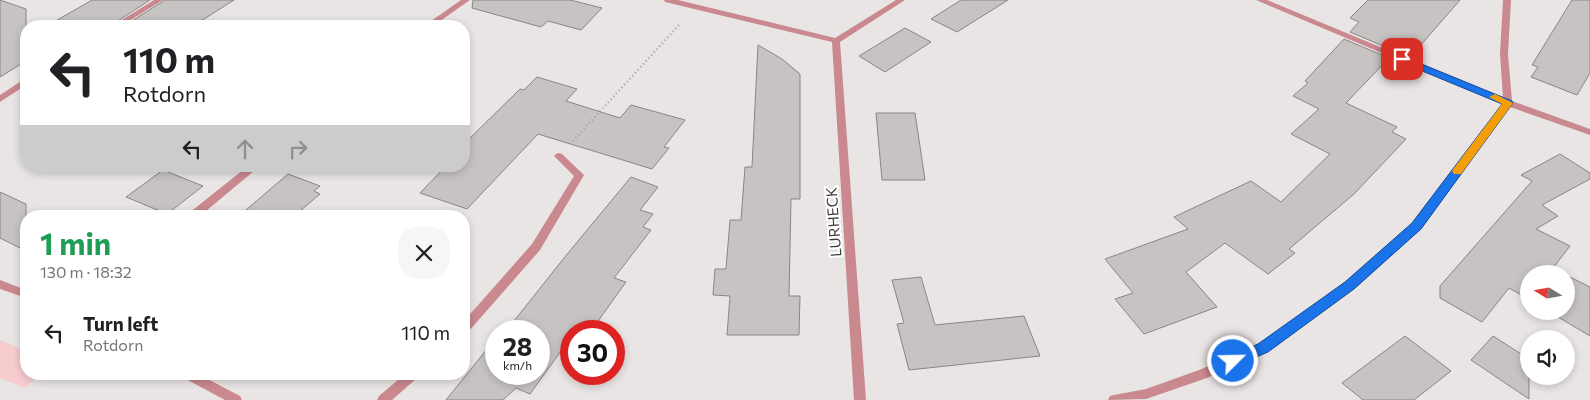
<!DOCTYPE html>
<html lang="en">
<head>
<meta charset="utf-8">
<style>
	:root { --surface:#fff; --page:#f6f6f6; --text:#202124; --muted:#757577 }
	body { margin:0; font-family:Commissioner,sans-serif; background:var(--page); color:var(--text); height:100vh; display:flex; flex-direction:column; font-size:19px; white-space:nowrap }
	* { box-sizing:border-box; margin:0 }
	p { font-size:16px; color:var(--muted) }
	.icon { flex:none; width:28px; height:28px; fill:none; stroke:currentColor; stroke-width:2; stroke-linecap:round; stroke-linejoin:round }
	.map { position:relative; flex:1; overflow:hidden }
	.drawer { position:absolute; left:20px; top:210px; width:450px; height:170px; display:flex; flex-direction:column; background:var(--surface); border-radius:20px; box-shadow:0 2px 8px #0003 }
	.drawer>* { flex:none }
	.hud { position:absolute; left:20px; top:20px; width:450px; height:152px; border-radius:20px; box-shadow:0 2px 8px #0003; background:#fff; color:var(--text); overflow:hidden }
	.needle { width:32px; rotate:281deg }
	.fabs { position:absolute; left:1520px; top:265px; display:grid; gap:10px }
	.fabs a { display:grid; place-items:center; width:55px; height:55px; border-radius:50%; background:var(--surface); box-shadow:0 2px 8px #0003; font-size:25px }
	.speed { position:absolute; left:485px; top:320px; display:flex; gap:10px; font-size:25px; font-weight:700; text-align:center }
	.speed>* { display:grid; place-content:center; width:65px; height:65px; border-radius:50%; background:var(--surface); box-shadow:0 2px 8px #0003; line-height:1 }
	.speed small { font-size:12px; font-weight:400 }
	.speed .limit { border:8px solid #d22; background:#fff; color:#111 }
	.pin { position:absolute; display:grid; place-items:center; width:42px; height:42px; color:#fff; margin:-21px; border-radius:10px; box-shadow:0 2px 8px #0006 }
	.me { position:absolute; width:55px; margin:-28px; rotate:67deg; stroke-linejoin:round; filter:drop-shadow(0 0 4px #0008) }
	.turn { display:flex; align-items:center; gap:18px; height:105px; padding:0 20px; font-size:22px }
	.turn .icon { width:65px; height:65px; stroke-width:2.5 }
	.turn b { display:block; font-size:35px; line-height:42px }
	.lanes { display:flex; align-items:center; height:48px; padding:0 20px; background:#0003; justify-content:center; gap:25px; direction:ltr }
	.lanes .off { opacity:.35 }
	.round { display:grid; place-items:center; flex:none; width:52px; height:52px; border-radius:20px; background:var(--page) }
	.overview { display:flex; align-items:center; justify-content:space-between; height:85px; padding:0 20px }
	h1 { font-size:30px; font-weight:700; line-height:38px; color:#1e9e55 }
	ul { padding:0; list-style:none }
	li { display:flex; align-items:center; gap:15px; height:75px; padding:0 20px }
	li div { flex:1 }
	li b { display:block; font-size:19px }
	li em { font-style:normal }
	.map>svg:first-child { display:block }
	.green { fill:#f6cccf }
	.building { fill:#c8c3c3; stroke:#898485 }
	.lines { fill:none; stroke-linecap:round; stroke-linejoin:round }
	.path { stroke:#a5a2a2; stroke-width:2.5; stroke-dasharray:1 3; stroke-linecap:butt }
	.street { fill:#ca898f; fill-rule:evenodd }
	.route { fill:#1a73e8; stroke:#114b97 }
	.slow { fill:#f59e0b }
	.labels { text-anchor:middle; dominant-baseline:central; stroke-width:4; stroke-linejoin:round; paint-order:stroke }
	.street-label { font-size:15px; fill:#3e3c3c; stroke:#fff }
</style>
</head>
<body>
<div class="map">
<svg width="1590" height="400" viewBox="0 0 1590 400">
	<rect width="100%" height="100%" fill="#eae5e5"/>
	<!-- green -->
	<path class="green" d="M0 340 26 351V374H40L25 388 0 378Z"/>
	<!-- building -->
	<path class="building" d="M0 0 26 9V61L0 77Z
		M92 0H150L110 26H47Z
		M165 0H234L193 26H124Z
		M473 0H570L602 8 581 30 548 21 541 27 472 8Z
		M961 0H1008L957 32 931 19Z
		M1368 0H1460L1420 46 1406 41 1395 51 1350 32 1359 22 1350 18Z
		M1572 0H1590V73L1577 95 1531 77 1538 67 1532 65Z
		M905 28 931 42 885 72 859 56Z
		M1344 39 1389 58 1346 103 1397 127 1392 132 1406 139 1354 194 1289 249 1295 253 1268 274 1225 243 1186 272 1217 307 1144 334 1115 299 1133 293 1105 259 1188 229 1174 217 1251 181 1281 202 1330 154 1291 134 1319 109 1293 96 1308 83 1305 81Z
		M758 45 782 59 800 74V199H791L789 296H800L799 335H727L730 296 713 295 715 269H726L730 220H741L745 167H752Z
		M537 77 577 89 566 101 620 118 631 105 685 120 664 147 669 148 652 169 538 134 467 209 420 193 446 166H464V144L520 89 524 90Z
		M876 113H915L925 180H882Z
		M1560 154 1590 173V179L1542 205 1558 216 1536 229 1570 246 1553 268 1565 274H1529V299L1509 288 1482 322 1440 298V286L1532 181 1521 175Z
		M163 170 203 186 167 214 126 197Z
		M288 174 320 186 314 191 320 194 294 216H239Z
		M631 177 658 187 640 210 653 214 643 227 651 230 614 278 626 282 593 328 581 323 575 331H571V337L530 394 516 388 503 400H446L496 338V374H539V331H506L564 258Z
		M0 192 26 204V251L0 238Z
		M1566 275 1590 287V336L1548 311H1566Z
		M921 277 935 325 1024 316 1040 356 909 370 897 324 904 323 892 280Z
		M1405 336 1451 371 1414 400H1363L1342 383Z
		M1493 336 1529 359V399L1471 360Z"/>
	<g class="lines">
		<!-- path -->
		<path class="path" d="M573 141 680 24"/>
		<!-- street -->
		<path class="street" d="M154 0H163L121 26H112Z
			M461 0H470L433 26H424Z
			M664 0H678L835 38 896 0H905L840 42 866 400H854L832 42 665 2Z
			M1256 0H1267L1503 98 1500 54 1503 0H1511L1508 54 1512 101 1590 129V135L1510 107 1421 229 1354 289 1267 351 1207 378 1146 399 1108 400 1110 396 1114 395 1146 389 1199 370 1259 345 1346 283 1413 223 1503 104Z
			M26 78V85L0 102V95Z
			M559 153 562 154 584 175 540 250 468 332 464 334V321L532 244 574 176 554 156 556 154Z
			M248 166H260L200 216H188L189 213Z
			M0 280 26 290V298L0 289Z
			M182 374H198L240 396 242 400H225L184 378Z
			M405 374H419L417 378 392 400H377L379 396Z"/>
	</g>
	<!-- route -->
	<path class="route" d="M1402 56 1512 101 1513 103 1421 229 1354 289 1268 352 1233 367 1228 365 1226 361 1228 357 1258 344 1345 282 1412 223 1502 104 1398 61 1397 59Z"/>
	<!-- slow -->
	<path class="slow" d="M1495 94 1513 103 1461 174H1454L1452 171 1454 168 1502 104 1489 97Z"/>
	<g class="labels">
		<!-- street labels -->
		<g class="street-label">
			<text transform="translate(833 222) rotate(-94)">LURHECK</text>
		</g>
	</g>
</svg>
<div class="fabs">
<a><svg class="needle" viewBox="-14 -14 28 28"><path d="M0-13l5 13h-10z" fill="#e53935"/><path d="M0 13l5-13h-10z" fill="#757577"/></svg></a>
<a><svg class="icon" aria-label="sound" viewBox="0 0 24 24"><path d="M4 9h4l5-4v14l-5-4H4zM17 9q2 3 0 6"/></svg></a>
</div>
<div class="speed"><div>28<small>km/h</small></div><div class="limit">30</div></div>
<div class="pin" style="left:1402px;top:59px;background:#d93025"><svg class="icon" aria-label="arrive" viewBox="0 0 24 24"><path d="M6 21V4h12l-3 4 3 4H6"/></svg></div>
<svg class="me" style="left:1233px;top:361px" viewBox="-20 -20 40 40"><circle r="17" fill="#1a73e8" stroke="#fff" stroke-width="3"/><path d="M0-11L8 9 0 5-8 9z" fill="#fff"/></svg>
<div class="hud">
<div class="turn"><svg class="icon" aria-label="left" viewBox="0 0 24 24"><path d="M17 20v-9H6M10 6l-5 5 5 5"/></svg><div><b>110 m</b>Rotdorn</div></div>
<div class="lanes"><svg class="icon" aria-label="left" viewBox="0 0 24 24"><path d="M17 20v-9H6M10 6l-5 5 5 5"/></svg><svg class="icon off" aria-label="ahead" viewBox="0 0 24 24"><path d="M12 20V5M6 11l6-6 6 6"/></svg><svg class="icon off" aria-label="right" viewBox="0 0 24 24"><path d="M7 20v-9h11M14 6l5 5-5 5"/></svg></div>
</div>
<section class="drawer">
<div class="overview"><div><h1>1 min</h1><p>130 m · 18:32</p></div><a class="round"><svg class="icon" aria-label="close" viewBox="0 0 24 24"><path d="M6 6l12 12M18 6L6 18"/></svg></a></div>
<ul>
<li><svg class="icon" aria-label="left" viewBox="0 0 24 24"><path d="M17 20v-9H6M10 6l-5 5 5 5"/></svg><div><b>Turn left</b><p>Rotdorn</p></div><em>110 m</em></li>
</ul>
</section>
</div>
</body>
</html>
